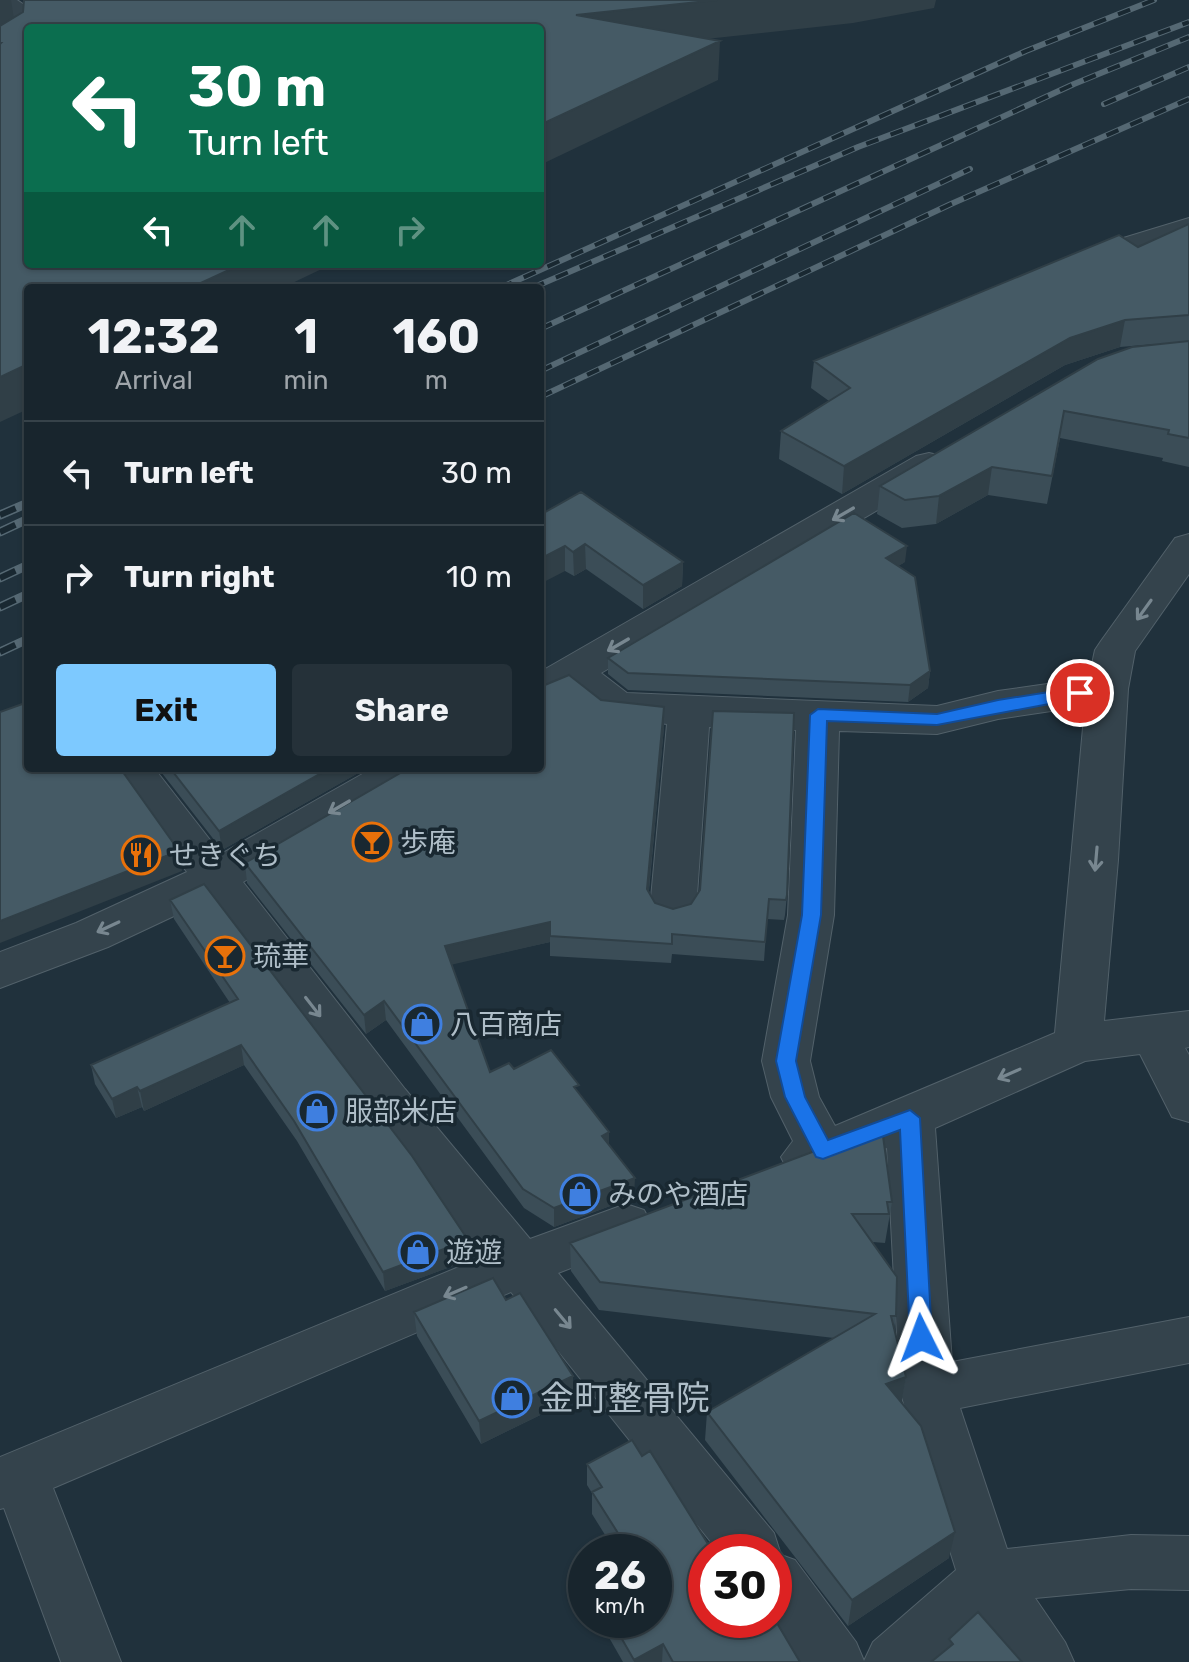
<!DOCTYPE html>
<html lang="en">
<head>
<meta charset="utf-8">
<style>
	:root { --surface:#18252d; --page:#253139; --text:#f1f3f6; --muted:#9fa5aa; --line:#364249; --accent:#7dc9ff }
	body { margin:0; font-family:Rubik,"Noto Sans JP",sans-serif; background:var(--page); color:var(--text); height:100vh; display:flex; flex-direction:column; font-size:30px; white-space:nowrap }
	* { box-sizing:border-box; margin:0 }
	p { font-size:26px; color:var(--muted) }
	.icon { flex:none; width:44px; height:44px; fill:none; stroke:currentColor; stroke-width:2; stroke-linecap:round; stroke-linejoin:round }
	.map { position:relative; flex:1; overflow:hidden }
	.panel { position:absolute; left:24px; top:284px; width:520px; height:488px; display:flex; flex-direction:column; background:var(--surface); border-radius:8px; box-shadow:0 2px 6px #0004,0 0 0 2px var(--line) }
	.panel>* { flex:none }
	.hud { position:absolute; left:24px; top:24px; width:520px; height:244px; border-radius:8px; box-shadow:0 2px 6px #0004,0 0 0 2px var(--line); background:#0b6e4f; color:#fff; overflow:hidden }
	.speed { position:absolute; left:568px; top:1534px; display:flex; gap:16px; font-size:40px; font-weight:700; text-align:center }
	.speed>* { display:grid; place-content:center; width:104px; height:104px; border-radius:50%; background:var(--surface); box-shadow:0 2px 6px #0004,0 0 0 2px var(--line); line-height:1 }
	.speed small { font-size:20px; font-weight:400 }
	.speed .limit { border:12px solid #d22; background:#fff; color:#111 }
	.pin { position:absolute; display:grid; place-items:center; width:68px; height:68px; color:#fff; margin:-34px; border:4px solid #fff; border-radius:50%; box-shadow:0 2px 8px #0007 }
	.me { position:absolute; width:88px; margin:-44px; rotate:357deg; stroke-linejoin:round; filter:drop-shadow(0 0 6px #0008) }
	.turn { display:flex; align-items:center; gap:28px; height:168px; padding:0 32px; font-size:36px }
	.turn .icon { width:104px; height:104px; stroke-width:2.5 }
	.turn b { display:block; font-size:56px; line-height:68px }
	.lanes { display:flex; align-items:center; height:76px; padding:0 32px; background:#0003; justify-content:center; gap:40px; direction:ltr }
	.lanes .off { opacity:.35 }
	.eta { display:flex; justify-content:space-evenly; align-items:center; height:136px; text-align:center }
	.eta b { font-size:48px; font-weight:700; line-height:56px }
	.cta { display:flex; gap:16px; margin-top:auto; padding:16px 32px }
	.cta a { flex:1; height:92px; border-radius:8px; background:var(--accent); color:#111; font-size:32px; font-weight:700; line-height:92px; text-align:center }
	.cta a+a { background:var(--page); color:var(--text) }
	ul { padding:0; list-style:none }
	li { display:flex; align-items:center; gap:24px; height:104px; padding:0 32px; border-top:2px solid var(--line) }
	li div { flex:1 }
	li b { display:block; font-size:30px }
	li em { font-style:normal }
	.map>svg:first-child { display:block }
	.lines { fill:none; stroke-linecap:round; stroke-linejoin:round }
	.minor-casing { stroke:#52616a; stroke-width:2 }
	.minor { fill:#34434c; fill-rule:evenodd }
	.rail-far1-casing { stroke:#556873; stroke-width:6 }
	.rail-casing { stroke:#556873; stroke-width:9 }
	.rail-far1 { stroke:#192831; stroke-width:4; stroke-dasharray:13; stroke-linecap:butt }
	.rail { stroke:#192831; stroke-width:6; stroke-dasharray:17; stroke-linecap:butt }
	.wall { fill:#3b4d57 }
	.shaded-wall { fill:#303f47 }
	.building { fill:#455a65; stroke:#303f47; stroke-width:2 }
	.oneway { stroke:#788790 }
	.route { fill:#1a73e8; stroke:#114b97; stroke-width:2 }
	.labels { text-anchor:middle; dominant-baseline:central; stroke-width:7; stroke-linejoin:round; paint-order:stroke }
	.poi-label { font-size:28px; fill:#afbec8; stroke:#192831; text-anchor:start }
	.near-poi-label { font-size:34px; fill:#afbec8; stroke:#192831; text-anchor:start }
</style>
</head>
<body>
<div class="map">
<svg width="1189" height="1662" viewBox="0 0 1189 1662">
	<rect width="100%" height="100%" fill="#20313c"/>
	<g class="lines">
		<!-- minor casing -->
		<g class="minor-casing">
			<path id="minor" d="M0 0H17L52 24 50 28 28 30 0 14Z
				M1189 218V239L1119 260 1107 257 1102 250 1107 243Z
				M929 453 942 456 948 464 942 472 601 673 627 693 937 706 998 691 1089 678 1095 650 1101 641 1175 538 1189 534V574L1135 651 1128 689 1118 860 1104 1021 1189 1011V1047L1185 1048 1189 1055V1122L1172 1117 1140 1054 1085 1061 935 1128 952 1362 1189 1317V1363L960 1408 1007 1549 1131 1535 1189 1536V1590L1131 1589 1035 1598 1065 1642 1074 1662H1010L983 1621 938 1662H799L769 1620H774V1552H719L511 1292 53 1488 121 1662H61L4 1508 0 1509V1457L483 1257 371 1117 208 900 108 947 0 988V952L76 923 187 872 110 768H154L221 854 373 768H427L421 778 243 882 405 1089 530 1239 626 1204 644 1210 652 1225 644 1240 558 1273 774 1533 781 1555 795 1560 856 1642 864 1661 873 1642 956 1570 900 1391 887 1148 806 1177 788 1171 781 1157 793 1141 771 1097 762 1061 788 915 796 730 709 727 696 909 689 921 673 926 657 921 650 909 667 724 601 716 570 691 540 704V672L916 456ZM1085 706 1055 1033 835 1126 819 1097 810 1061 834 915 839 731 937 734 998 719Z"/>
		</g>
		<!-- minor -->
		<use href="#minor" class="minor"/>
		<!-- rail-far1 casing -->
		<g class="rail-far1-casing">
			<path id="rail-far1" d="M1104 104 1189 67
				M500 288 1026 51 1154 0
				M532 288 858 147 1189 22
				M540 329 1074 84 1189 37
				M540 371 970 169
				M540 397 951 204 1189 99"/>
		</g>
		<!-- rail casing -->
		<g class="rail-casing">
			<path id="rail" d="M0 515 28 503
				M0 532 28 519
				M0 578 28 565
				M0 607 28 594
				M0 652 28 639"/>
		</g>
		<!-- rail-far1 -->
		<use href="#rail-far1" class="rail-far1"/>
		<!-- rail -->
		<use href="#rail" class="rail"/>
	</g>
	<!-- wall -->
	<path class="wall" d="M1189 224V467L1162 461 1163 458 1060 438 1047 504 988 495 936 524 902 528 877 514 880 486 1156 344 1120 347 1065 365 842 494 779 459 781 431 829 401 811 388 814 361 1138 247Z
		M540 515 683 562 682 586 643 609 586 569 574 576 565 571Z
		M905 562 898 566 930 671 928 688 908 702 628 690 608 674V658Z
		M601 700 664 707V727L649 891 655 903 673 909 787 895 785 915 784 920 767 919 764 961 672 954 671 963 550 956V942L451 964 490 1072 514 1069 579 1093 609 1145 634 1197 554 1227 524 1208 386 1020 366 1034 247 883 245 863Z
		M158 768H367L222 850Z
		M170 900 469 1260 385 1291 297 1141 244 1065 144 1111 142 1107 116 1118 95 1084 91 1065 230 1003 174 919Z
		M892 1202 885 1243 873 1242 896 1316 894 1330 906 1377 901 1402 949 1558 848 1626 705 1440 707 1412 834 1338 599 1310 571 1271 570 1243Z
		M506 1300 573 1399 481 1444 417 1336 414 1312Z
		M587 1464 759 1625 800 1662H623L599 1620H654L612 1546 592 1514V1493L587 1485Z
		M586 1560V1598L578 1584V1564Z"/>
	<!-- shaded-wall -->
	<path class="shaded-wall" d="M0 0H11L15 26 0 39Z
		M717 0H936L934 8 853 23 577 53 576 15Z
		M720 41 718 80 540 165V125Z
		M242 264H332L282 288H190Z
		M1125 320 1120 347 1065 365 842 494 844 466 1070 338Z
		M28 364V409L0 422V377Z
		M992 467 988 495 936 524 939 496Z
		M585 544 586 569 574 576 573 552Z
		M565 546V571L540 584V559Z
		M907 546 905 562 884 575 886 558Z
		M683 562 682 586 643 609V585Z
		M544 647V666L540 670V650Z
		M930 671 928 688 908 702 910 685Z
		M664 707V727L647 909V889Z
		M330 768H367L222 850 219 831Z
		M179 851 182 871 0 943V921Z
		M550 922V942L446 966 445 946Z
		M384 1001 386 1020 366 1034 364 1015Z
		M241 1045 244 1065 144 1111 140 1091Z
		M137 1087 142 1107 116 1118 112 1099Z
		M609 1132V1152L602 1136Z
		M635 1178 634 1197 554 1227V1208Z
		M468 1240 469 1260 385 1291 383 1272Z
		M573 1376V1399L481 1444 479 1421Z
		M906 1377 901 1404 886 1384Z
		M955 1532 949 1558 848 1626 852 1600Z
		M663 1644 662 1662H634V1660Z"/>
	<!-- building -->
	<path class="building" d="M24 0H717L576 15 720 41 540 125V28H28V264H242L190 288H28V364L0 377V44L1 43H0V26L23 12Z
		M1189 224V315L1125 320 1070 338 844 466 781 431 850 388 814 361 1119 235 1138 247Z
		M1189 341V438L1168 434 1169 430 1064 411 1052 476 992 467 939 496 905 500 880 486 1098 359 1132 347Z
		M581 492 683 562 643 585 585 544 573 552 565 546 540 559V515Z
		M854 513 907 546 886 558 915 577 930 671 910 685 628 673 608 658Z
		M569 675 601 700 664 707 647 889 655 903 673 909 691 904 700 890 713 711 794 713 787 895 786 900 769 899 765 942 672 934V944L550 936V922L445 946 490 1072 509 1063 514 1069 551 1050 579 1085 574 1087 609 1132 602 1136 635 1178 554 1208 523 1189 384 1001 364 1015 245 863 409 768H540V687Z
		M28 702V768H120L179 851 0 921V712Z
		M170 768H330L219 831Z
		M204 884 412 1156 468 1240 383 1272 294 1121 241 1045 140 1091 137 1087 112 1099 91 1065 238 999 170 900Z
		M883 1136 892 1202H887L889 1214H852L897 1277 896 1316H891L906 1377 886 1384 921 1426 955 1532 852 1600 707 1412 875 1314 600 1282 570 1243 852 1137Z
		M493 1278 506 1300 520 1293 573 1376 479 1421 414 1312Z
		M632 1440 642 1456 650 1451 713 1552H706V1620H756L759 1625 769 1620H774V1618L800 1662H673L663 1644 634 1660 611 1620H654V1552H601L623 1541 592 1492 602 1487 587 1464Z
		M586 1560V1577L578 1564Z
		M978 1612 1022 1662H931L953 1644 949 1639Z"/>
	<!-- one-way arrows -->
	<defs><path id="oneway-shaft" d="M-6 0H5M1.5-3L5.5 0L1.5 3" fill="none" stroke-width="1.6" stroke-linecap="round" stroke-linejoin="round" transform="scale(2)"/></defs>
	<g class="oneway">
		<use href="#oneway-shaft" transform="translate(843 514) rotate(150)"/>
		<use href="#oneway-shaft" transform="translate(1144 610) rotate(126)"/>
		<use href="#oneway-shaft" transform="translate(618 645) rotate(150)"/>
		<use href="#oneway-shaft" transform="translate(339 807) rotate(150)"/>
		<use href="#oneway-shaft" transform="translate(1096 859) rotate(95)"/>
		<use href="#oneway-shaft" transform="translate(108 927) rotate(155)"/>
		<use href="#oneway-shaft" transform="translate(313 1007) rotate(52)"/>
		<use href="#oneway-shaft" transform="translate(1009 1074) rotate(156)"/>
		<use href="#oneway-shaft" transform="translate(455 1292) rotate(157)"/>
		<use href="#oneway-shaft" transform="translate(563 1319) rotate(50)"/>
	</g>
	<!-- route -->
	<path class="route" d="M1080 687 1089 693 1086 697 937 725 827 721 821 915 796 1061 805 1097 828 1140 910 1110 920 1118 932 1338 929 1345H913L910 1338 900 1130 823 1159 816 1157 785 1097 776 1061 802 915 810 715 818 709 937 714 998 700Z"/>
	<!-- icons -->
	<defs>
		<g id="bar-ring" transform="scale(2)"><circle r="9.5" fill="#192831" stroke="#e8710a" stroke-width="1.5"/><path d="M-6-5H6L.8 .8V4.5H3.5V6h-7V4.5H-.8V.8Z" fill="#e8710a"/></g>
		<g id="restaurant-ring" transform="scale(2)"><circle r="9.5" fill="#192831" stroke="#e8710a" stroke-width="1.5"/><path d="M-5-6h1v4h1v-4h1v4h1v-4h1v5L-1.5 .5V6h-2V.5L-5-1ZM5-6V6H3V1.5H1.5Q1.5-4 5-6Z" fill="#e8710a"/></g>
		<g id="shop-ring" transform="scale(2)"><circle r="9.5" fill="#192831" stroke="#3f7fe0" stroke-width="1.5"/><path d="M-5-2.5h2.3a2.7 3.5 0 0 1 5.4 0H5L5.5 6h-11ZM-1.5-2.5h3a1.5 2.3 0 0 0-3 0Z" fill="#3f7fe0"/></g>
	</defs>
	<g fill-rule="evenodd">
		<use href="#bar-ring" x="372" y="842"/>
		<use href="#restaurant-ring" x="141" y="855"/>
		<use href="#bar-ring" x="225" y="956"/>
		<use href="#shop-ring" x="422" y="1024"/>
		<use href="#shop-ring" x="317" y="1111"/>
		<use href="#shop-ring" x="580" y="1194"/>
		<use href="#shop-ring" x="418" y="1252"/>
		<use href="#shop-ring" x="512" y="1398"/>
	</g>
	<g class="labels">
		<!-- poi labels -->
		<g class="poi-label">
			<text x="400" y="842">歩庵</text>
			<text x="169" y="855">せきぐち</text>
			<text x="253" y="956">琉華</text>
			<text x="450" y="1024">八百商店</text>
			<text x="345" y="1111">服部米店</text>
			<text x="608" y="1194">みのや酒店</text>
			<text x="446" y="1252">遊遊</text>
		</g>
		<!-- near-poi labels -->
		<g class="near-poi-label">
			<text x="540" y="1398">金町整骨院</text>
		</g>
	</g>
</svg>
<div class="speed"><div>26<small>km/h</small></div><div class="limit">30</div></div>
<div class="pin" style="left:1080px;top:693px;background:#d93025"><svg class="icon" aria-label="arrive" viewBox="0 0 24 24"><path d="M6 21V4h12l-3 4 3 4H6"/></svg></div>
<svg class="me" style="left:921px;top:1338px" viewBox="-20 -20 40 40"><path d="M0-17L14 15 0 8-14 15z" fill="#1a73e8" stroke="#fff" stroke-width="4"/></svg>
<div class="hud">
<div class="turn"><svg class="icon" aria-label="left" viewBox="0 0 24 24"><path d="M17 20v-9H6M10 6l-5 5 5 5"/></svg><div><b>30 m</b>Turn left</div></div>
<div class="lanes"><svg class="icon" aria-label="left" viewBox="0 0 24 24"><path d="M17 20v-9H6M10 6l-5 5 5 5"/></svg><svg class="icon off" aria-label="ahead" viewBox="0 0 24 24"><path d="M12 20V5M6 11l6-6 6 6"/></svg><svg class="icon off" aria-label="ahead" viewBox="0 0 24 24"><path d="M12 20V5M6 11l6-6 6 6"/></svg><svg class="icon off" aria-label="right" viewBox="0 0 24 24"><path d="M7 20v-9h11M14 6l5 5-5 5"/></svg></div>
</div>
<section class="panel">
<div class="eta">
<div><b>12:32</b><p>Arrival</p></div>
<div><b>1</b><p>min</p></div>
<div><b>160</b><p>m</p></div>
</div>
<ul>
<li><svg class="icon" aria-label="left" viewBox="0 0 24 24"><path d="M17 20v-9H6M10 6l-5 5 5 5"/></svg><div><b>Turn left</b></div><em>30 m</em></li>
<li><svg class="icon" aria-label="right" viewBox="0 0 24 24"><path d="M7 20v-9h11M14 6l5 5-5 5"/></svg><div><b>Turn right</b></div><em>10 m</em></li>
</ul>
<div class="cta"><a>Exit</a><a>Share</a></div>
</section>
</div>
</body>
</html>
